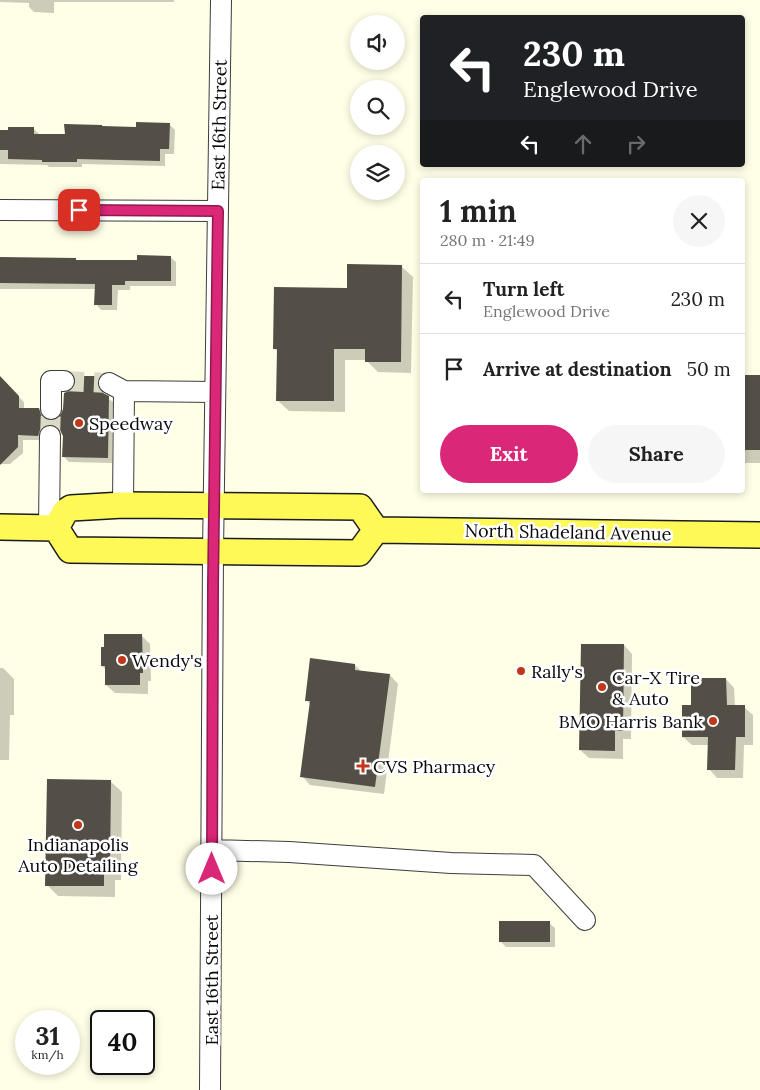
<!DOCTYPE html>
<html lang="en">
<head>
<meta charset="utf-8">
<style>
	:root { --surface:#fff; --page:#f6f6f6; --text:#222; --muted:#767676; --line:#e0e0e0; --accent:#db2777 }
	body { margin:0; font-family:Lora,serif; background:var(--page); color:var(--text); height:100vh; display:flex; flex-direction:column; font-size:19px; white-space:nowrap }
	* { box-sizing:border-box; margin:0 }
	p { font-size:16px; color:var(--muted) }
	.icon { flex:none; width:28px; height:28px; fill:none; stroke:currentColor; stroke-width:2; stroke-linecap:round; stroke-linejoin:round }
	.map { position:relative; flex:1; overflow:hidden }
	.sheet { position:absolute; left:420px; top:178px; width:325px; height:315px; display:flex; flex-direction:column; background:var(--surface); border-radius:5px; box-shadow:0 2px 8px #0003 }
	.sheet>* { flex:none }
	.guide { position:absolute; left:420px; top:15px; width:325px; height:152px; border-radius:5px; box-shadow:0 2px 8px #0003; background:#202124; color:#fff; overflow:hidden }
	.controls { position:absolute; left:350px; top:15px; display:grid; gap:10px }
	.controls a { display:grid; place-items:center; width:55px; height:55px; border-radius:50%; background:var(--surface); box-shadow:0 2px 8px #0003; font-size:25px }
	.speed { position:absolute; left:15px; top:1010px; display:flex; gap:10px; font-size:25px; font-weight:700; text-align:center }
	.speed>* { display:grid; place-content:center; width:65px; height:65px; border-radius:50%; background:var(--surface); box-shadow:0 2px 8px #0003; line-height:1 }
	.speed small { font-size:12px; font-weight:400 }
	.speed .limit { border:2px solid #111; border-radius:8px; background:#fff; color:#111 }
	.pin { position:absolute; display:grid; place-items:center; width:42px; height:42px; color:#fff; margin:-21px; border-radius:10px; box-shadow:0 2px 8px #0006 }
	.me { position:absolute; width:55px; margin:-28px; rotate:0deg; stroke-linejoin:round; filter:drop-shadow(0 0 4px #0008) }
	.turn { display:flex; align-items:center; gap:18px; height:105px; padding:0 20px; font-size:22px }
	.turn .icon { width:65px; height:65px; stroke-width:2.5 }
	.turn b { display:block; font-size:35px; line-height:42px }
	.lanes { display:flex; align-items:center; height:48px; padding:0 20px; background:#0003; justify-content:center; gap:25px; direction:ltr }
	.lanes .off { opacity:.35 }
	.round { display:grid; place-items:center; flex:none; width:52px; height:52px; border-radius:26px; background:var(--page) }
	.headline { display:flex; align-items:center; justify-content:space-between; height:85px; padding:0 20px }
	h1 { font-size:30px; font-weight:700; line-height:38px }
	.cta { display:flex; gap:10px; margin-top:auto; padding:10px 20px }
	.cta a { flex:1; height:58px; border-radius:30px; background:var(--accent); color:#fff; font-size:20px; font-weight:700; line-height:58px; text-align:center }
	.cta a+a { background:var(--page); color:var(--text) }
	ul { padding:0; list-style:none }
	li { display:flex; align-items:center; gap:15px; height:70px; padding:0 20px; border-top:1px solid var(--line) }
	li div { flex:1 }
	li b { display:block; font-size:19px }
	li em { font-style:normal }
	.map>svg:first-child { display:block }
	.shadow { fill:#0003 }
	.building { fill:#534e46 }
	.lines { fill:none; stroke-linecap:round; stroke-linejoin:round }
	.minor-tunnel { stroke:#dadac6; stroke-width:20; stroke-dasharray:20 10; stroke-linecap:butt }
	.minor-casing { stroke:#3d3d3d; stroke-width:22 }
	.major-casing { stroke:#1b1b1b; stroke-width:28 }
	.minor { stroke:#fff; stroke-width:20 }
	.major { stroke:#fff957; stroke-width:25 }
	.route-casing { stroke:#8e194d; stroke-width:12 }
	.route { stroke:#db2777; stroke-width:9 }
	.poi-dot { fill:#c0371c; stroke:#fff; stroke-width:2 }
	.labels { text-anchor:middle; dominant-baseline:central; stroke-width:5; stroke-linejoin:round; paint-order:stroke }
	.street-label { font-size:18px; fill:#0a0a0a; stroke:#fff }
	.poi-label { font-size:18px; fill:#0a0a0a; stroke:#fff; text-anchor:start }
</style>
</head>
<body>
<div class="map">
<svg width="760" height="1090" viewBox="0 0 760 1090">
	<rect width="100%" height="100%" fill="#ffffe7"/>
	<!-- shadow -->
	<path class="shadow" d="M0 0H174V2H54V13L34 12 29 7V3L0 2Z
		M169 124 175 130 174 154H165V166L82 164V167H49L47 165 0 164V132L34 129 40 135H66L103 127 137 128Z
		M170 257 176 262V286H130V290H118L117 310H101L96 304V289H0V258L76 259 77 261H138Z
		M401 266 413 277 411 373 378 372 366 360H345V412L289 411 277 400 278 352 274 348 348 289Z
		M742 376H760V463H742Z
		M76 377 99 378 104 383 102 389 103 395 113 402 112 463 69 462 64 457V436L62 430 56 429 49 431 43 440H23V453L10 464H0V386H8L24 402V409L39 410 44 415 45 421 52 422 58 420 75 388 77 382Z
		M141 635 150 644 151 681H148V694L115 693 106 685V670L102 666Z
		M624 645 632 654 631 739H623V759L589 758 580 750Z
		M355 665 362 672 390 675 398 684 384 794 310 785 302 776 311 705 306 700Z
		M0 668H3L14 679V715H10L9 760H0Z
		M726 679 734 688 735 707H744L753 715V745H744L743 778H717L709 769V745H692L683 737 692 706Z
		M110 781 122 792 121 880H115V897L58 896 47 885Z
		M549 923 555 928V947H506L500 941Z"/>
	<!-- building -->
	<path class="building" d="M136 122 170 123 169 149H160V161L77 159V162H42V160L8 159V150H0V130H8V127H34V134H65L64 124 102 125V126L136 127Z
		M137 255 171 256V281H125V285H112V305H94L95 284 0 283V257L76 258V260H137Z
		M347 264 402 265 401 362H365V349H334V401H276L277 349H273L274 287 347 288Z
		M742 375H760V450H742Z
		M0 376 19 396V408H39L41 415 46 419 51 421 56 419 61 414 63 409 64 393 69 391 74 387 76 381 75 376H99L97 383 99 389 103 393 109 396 108 458 62 457 63 436 60 430 56 426 50 424 45 425 40 430 38 436 18 435V447L0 465Z
		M104 634H142L143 673H140V685H105V666H101V647H104Z
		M581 644H624L623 731H615V751L579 750Z
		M310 658 355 664V670L390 674 375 787 300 777 310 701H305Z
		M691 678H726L727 705H745V737H736L735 770H707L708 737H682V705H691Z
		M47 779 111 780 110 869H104V886H45Z
		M499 921H550V942H499Z"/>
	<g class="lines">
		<!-- minor-tunnel -->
		<path class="minor-tunnel" d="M64 381 109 383
			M50 436 51 409"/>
		<!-- minor casing -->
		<g class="minor-casing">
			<path id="minor" d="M0 210 218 211
				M109 383 124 391 215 392
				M51 409V381H64
				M123 505 124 391
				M49 528 50 436
				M212 850 289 852 451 863 534 865 585 920
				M210 1090 213 552 221 0"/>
		</g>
		<!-- major casing -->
		<g class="major-casing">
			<path id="major" d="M0 527 56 528
				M56 528 70 550 359 553 376 530
				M56 528 65 512 71 508 123 505 360 507 376 530
				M376 530 760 535"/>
		</g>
		<!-- minor -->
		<use href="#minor" class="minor"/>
		<!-- major -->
		<use href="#major" class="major"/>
	</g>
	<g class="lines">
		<!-- route casing -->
		<g class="route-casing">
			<path id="route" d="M79 210 218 211 213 585 212 869"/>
		</g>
		<!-- route -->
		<use href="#route" class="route"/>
	</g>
	<!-- markers -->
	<g class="poi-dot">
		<circle cx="79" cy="423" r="5"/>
		<circle cx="122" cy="660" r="5"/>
		<circle cx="521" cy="671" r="5"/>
		<circle cx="602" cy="687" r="5"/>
		<circle cx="713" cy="721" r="5"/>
		<path d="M360.5 758.5h5v5h5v5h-5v5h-5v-5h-5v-5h5z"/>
		<circle cx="78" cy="825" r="5"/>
	</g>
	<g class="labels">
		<!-- street labels -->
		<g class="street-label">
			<text transform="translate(219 125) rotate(-89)">East 16th Street</text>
			<text transform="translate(568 532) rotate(1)">North Shadeland Avenue</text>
			<text transform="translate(211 980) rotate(-90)">East 16th Street</text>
		</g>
		<!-- poi labels -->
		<g class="poi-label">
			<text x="89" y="423">Speedway</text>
			<text x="132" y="660">Wendy's</text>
			<text x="531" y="671">Rally's</text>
			<text x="612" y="677">Car-X Tire<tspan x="612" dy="21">&amp; Auto</tspan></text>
			<text x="703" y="721" text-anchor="end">BMO Harris Bank</text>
			<text x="373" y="766">CVS Pharmacy</text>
			<text x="78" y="844" text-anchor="middle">Indianapolis<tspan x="78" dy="21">Auto Detailing</tspan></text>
		</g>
	</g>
</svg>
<div class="controls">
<a><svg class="icon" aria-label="sound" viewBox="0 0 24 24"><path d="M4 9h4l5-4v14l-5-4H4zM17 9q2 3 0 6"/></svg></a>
<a><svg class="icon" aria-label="search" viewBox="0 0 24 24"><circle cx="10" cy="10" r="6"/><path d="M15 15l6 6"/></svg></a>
<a><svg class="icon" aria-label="layers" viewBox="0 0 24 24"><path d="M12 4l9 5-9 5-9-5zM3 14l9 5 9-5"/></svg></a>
</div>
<div class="speed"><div>31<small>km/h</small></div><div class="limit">40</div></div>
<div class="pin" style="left:79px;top:210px;background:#d93025"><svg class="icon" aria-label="arrive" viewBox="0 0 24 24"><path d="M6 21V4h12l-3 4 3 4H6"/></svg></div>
<svg class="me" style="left:212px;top:869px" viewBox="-20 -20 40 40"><circle r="19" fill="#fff"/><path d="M0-13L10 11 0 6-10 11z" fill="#db2777"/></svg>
<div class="guide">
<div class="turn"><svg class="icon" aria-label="left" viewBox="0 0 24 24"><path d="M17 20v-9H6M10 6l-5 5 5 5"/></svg><div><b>230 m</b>Englewood Drive</div></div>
<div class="lanes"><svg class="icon" aria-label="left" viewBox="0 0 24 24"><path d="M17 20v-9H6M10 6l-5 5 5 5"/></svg><svg class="icon off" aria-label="ahead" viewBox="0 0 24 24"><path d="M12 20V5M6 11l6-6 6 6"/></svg><svg class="icon off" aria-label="right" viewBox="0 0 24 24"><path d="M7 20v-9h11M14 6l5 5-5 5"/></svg></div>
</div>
<section class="sheet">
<div class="headline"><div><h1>1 min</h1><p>280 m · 21:49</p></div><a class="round"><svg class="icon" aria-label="close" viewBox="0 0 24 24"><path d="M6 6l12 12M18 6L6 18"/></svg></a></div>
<ul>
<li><svg class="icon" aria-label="left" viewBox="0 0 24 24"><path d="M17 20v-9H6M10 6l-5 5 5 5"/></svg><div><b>Turn left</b><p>Englewood Drive</p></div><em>230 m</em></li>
<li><svg class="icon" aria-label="arrive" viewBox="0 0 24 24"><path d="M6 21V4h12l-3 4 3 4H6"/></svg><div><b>Arrive at destination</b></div><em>50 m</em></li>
</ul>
<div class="cta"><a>Exit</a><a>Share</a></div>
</section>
</div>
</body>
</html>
